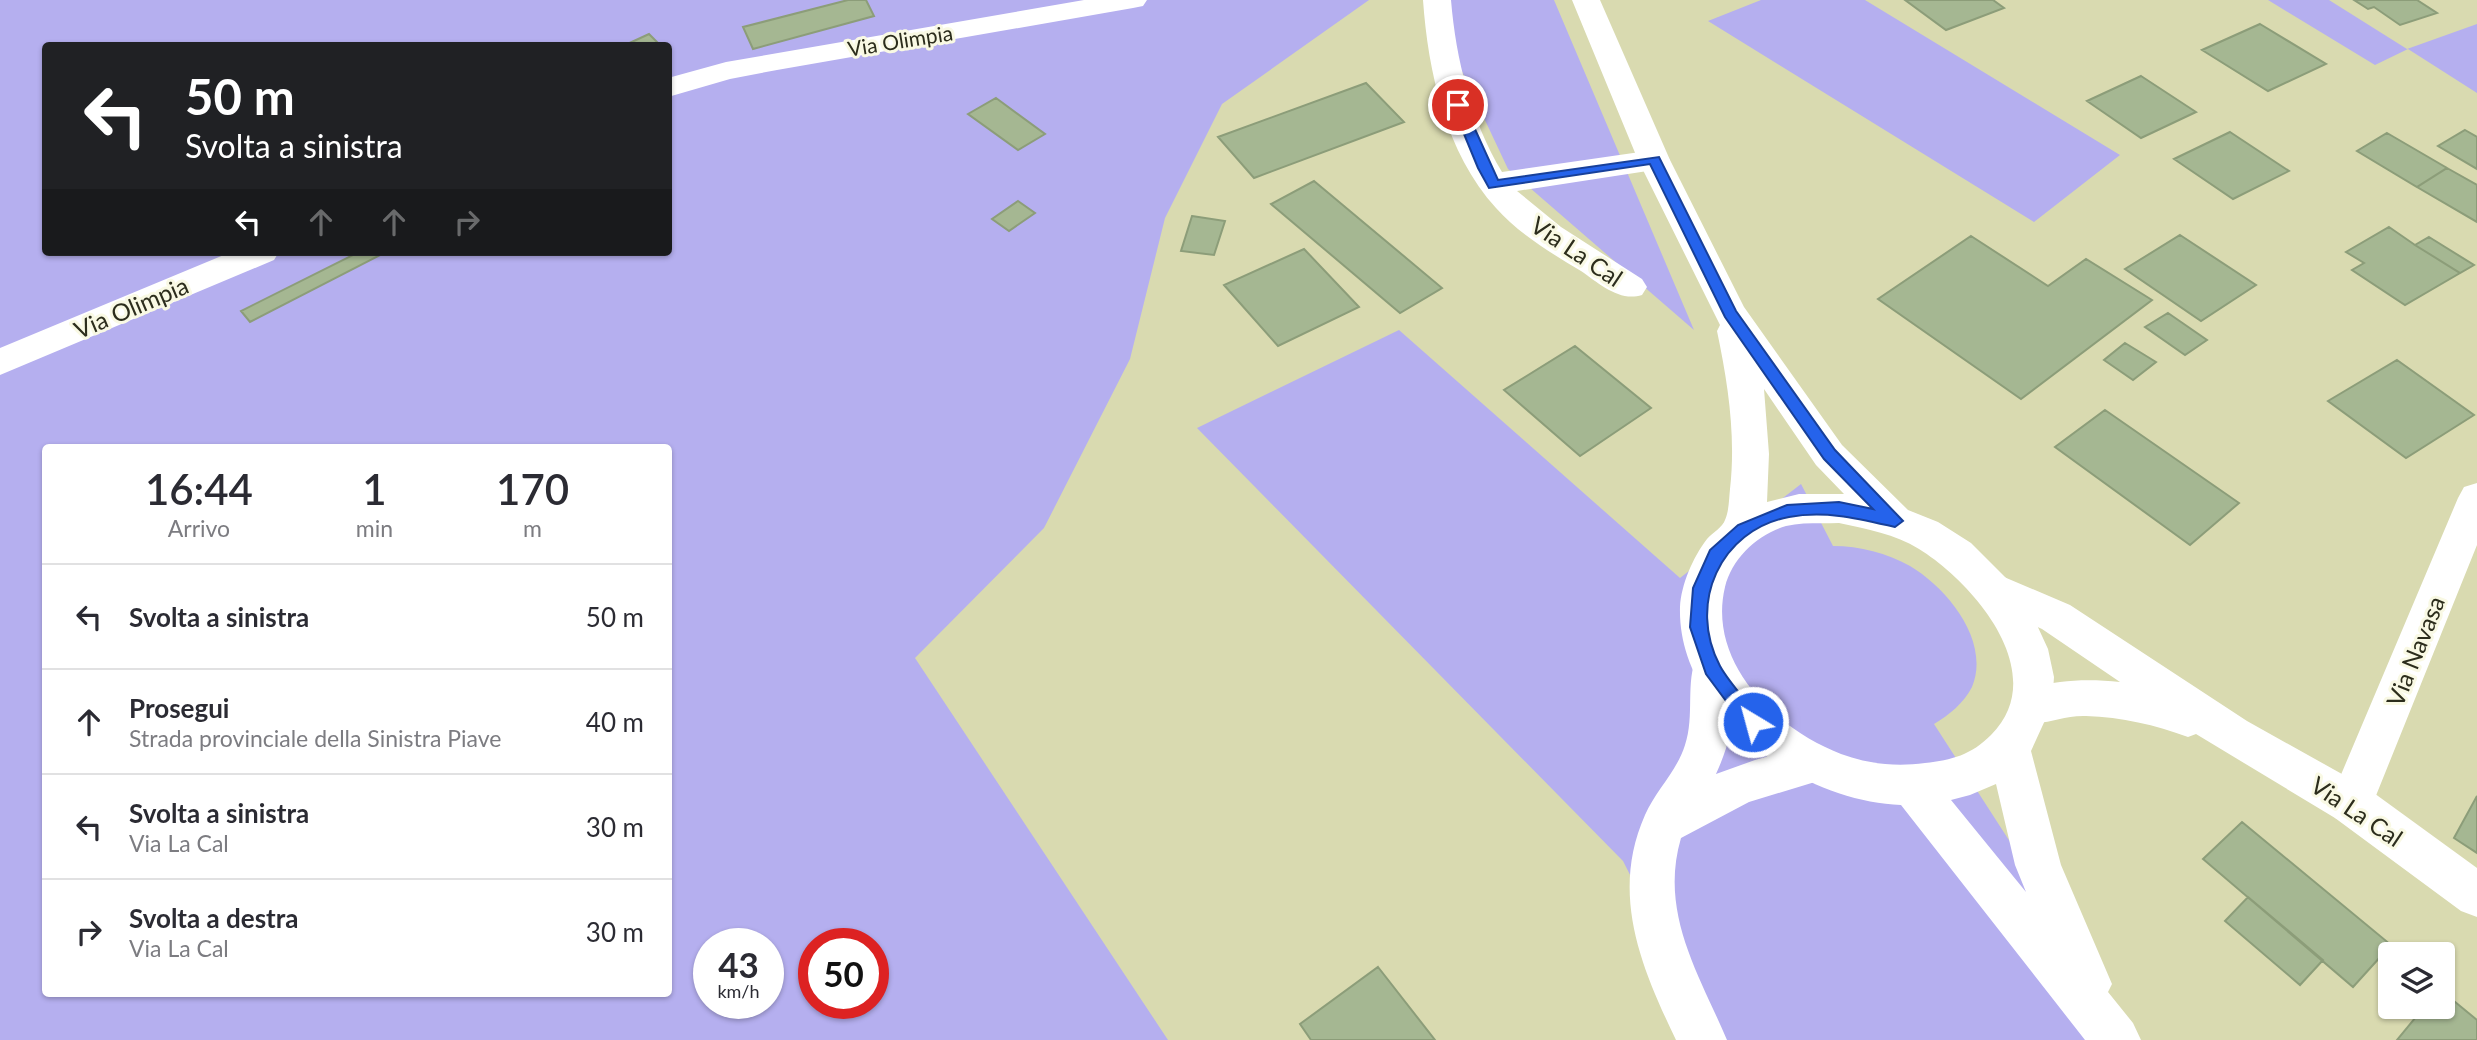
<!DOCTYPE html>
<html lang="it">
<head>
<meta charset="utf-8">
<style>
	:root { --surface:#fff; --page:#f2f2f3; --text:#2b2b33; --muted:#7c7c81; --line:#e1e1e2 }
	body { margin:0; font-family:Lato,sans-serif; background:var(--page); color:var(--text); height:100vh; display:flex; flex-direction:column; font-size:26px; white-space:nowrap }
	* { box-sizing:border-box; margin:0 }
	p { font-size:23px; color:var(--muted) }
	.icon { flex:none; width:38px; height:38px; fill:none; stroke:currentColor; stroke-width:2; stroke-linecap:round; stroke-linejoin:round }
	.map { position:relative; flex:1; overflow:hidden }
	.details { position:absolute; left:42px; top:444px; width:630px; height:553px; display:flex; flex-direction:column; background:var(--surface); border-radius:7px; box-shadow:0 2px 5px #0004 }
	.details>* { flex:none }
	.hud { position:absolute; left:42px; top:42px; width:630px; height:214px; border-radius:7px; box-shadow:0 2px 5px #0004; background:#202124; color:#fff; overflow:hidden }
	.buttons { position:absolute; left:2378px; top:942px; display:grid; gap:14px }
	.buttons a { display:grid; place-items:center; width:77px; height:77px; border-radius:7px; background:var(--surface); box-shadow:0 2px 5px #0004; font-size:35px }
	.speed { position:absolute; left:693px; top:928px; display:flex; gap:14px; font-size:35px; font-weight:700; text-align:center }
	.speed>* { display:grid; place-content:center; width:91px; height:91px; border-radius:50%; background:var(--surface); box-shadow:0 2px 5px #0004; line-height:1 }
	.speed small { font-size:18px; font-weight:400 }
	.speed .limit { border:10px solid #d22; background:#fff; color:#111 }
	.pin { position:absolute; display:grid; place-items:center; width:60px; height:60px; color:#fff; margin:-30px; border:4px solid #fff; border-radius:50%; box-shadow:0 2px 7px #0007 }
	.me { position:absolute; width:77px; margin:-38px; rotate:323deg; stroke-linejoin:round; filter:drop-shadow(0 0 5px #0008) }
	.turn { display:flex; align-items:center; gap:24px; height:147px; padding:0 28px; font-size:32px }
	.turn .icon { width:91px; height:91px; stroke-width:2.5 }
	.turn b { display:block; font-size:49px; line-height:60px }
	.lanes { display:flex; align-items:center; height:66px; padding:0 28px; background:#0003; justify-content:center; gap:35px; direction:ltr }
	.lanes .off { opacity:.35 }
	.eta { display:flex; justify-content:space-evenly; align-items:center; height:119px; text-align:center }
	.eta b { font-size:42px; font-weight:600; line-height:49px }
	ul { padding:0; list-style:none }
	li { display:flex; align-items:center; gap:21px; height:105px; padding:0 28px; border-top:2px solid var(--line) }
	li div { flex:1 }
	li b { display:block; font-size:26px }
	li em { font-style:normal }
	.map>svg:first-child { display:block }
	.green { fill:#b5afef; fill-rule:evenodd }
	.building { fill:#a5b792; stroke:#8c9d79; stroke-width:2 }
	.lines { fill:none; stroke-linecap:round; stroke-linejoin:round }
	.minor { fill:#fff; fill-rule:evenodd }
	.tertiary { fill:#fff; fill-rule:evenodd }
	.secondary { fill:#fff; fill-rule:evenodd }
	.route { fill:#2563eb; stroke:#184099; stroke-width:2 }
	.labels { text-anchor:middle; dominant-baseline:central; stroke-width:6; stroke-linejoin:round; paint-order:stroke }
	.far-street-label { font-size:21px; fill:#2c2d1c; stroke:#f9f9e4 }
	.street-label { font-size:24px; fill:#2c2d1c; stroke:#f9f9e4 }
</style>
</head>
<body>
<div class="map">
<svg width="2477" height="1040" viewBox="0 0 2477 1040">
	<rect width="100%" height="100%" fill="#d9dab0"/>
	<!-- green -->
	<path class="green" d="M0 0H1369L1222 104 1165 218 1130 359 1044 528 915 658 1168 1040H0ZM46 46H668V252H46ZM46 448H668V994H46ZM709 943H768V1003H709ZM814 943H873V1003H814Z
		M1434 0H1554L1694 330 1508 169 1459 65Z
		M1761 0H1865L2120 155 2034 222 1708 21Z
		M2268 0H2329L2407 49 2477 24V93L2408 49 2375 65Z
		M1399 330 1680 578 1801 484 1833 546C1860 546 1887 553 1910 566 1947 588 1991 641 1972 687 1964 703 1949 715 1934 724L2138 1040H1714L1623 861 1197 428Z"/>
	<!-- building -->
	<path class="building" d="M848 0H866L874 16 753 49 743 27Z
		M1905 0H1993L2004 8 1946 30Z
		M2354 0H2417L2437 13 2400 25 2374 7 2368 9Z
		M2260 24 2326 64 2268 91 2202 50Z
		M649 34 661 46H623Z
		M2141 76 2196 112 2141 138 2087 101Z
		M1366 83 1404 122 1254 178 1218 137Z
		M996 98 1045 134 1018 150 968 114Z
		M2465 130 2477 137V169L2438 146Z
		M2230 132 2289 171 2233 199 2174 159Z
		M2387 133 2447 168 2417 187 2357 151Z
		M2447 168 2477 185V222L2417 187Z
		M1314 181 1442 288 1400 313 1271 204Z
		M1018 201 1035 213 1009 231 992 219Z
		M1192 216 1225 221 1214 255 1181 251Z
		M2389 227 2415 245 2460 273 2405 305 2352 270 2364 263 2346 252Z
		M2180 235 2256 285 2201 321 2125 269Z
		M1971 236 2048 286 2086 259 2152 300 2021 399 1878 299Z
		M2429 237 2474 265 2460 273 2415 245Z
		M1304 249 1359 307 1278 346 1224 285Z
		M359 252H386L250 322 241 311Z
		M2168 313 2207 340 2185 355 2145 327Z
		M2125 343 2156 362 2133 380 2104 360Z
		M1575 346 1651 408 1580 456 1504 390Z
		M2397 360 2474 415 2406 458 2328 401Z
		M2105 410 2239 503 2190 545 2055 447Z
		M2477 796V853L2454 838Z
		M2242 822 2391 945 2353 987 2203 859Z
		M2248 897 2323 960 2300 985 2225 921Z
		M1378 967 1435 1040H1311L1300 1024Z
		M2443 992 2477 1020V1040H2397L2425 1006H2443Z"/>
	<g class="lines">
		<!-- minor -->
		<path class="minor" d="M1084 0H1147L1143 6 1133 8 777 70 730 79 668 97V78L726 62Z
			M1423 0H1451C1456 60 1471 120 1502 172L1654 150 1665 153 1670 160 1665 167 1654 170 1517 191 1561 227 1642 279 1647 287 1642 295C1619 302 1600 284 1581 271 1551 253 1519 234 1496 208 1446 153 1428 72 1423 0Z
			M231 252H279L274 260 0 375V348Z
			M2477 483V545L2373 803 2367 818 2351 824 2335 818 2329 803 2458 498 2464 487Z
			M1712 651 1727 656C1744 693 1732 739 1716 774L1755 760 1813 744 1828 750 1835 764 1828 778 1749 802 1681 838C1659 913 1699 974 1727 1040H1676C1641 967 1610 894 1645 815 1656 790 1677 771 1685 745 1695 716 1685 682 1697 656Z"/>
		<!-- tertiary -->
		<path class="tertiary" d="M1997 574 2070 605 2247 721 2367 788 2477 868V917L2461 911 2335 818 2196 734 2188 737C2155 725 2122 717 2086 716 2059 715 2044 729 2016 719L2010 706 2016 693C2050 680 2084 678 2120 682L2042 629 1983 603 1977 591 1983 579Z"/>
		<!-- secondary -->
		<path class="secondary" d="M1572 0H1600L1670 160 1744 307 1842 445 1908 510 1938 522 1971 543 2013 585 2030 610 2048 649 2054 677 2052 705 2031 751 2061 865 2112 984 2108 992 2133 1023 2141 1040H2085L1901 805C1802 802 1677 715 1680 607 1681 585 1693 557 1707 539 1712 533 1723 527 1725 520 1729 511 1729 499 1730 489 1736 436 1728 383 1717 331L1720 325 1638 160ZM1764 389 1816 465 1844 494H1799L1767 502 1769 454ZM1839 523C1867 529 1895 534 1919 549 1974 583 2052 674 1991 735 1971 755 1952 760 1925 763 1896 767 1868 764 1841 754 1775 729 1707 662 1725 587 1732 558 1758 534 1786 526 1803 522 1822 524 1839 523ZM1996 784 2015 865 2026 892 1951 800 1970 795Z"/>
	</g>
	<!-- route -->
	<path class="route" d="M1458 101 1464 105 1498 180 1659 157 1736 311 1835 450 1903 521 1895 527C1860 519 1826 510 1789 517 1720 530 1687 604 1720 666 1730 684 1746 700 1759 717L1761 722 1759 728 1753 730 1746 728 1706 674 1690 627 1693 588 1710 550 1738 525 1787 505 1839 502 1873 509 1824 459 1725 317 1650 164 1489 188 1478 168 1452 105Z"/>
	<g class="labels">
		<!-- far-street labels -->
		<g class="far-street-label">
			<text transform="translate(900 40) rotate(-9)">Via Olimpia</text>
		</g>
		<!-- street labels -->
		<g class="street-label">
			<text transform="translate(1577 251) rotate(34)">Via La Cal</text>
			<text transform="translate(131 307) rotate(-23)">Via Olimpia</text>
			<text transform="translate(2415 651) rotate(-68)">Via Navasa</text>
			<text transform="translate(2357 811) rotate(34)">Via La Cal</text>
		</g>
	</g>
</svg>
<div class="buttons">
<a><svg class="icon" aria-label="layers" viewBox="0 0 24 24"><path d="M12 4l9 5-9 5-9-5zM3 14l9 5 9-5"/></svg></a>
</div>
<div class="speed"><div>43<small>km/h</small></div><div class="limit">50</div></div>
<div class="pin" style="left:1458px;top:105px;background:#d93025"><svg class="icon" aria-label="arrive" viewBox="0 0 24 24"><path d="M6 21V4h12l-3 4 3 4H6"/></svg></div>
<svg class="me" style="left:1753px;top:722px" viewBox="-20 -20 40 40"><circle r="17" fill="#2563eb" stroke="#fff" stroke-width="3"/><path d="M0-11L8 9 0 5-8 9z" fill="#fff"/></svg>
<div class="hud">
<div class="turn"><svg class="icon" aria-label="left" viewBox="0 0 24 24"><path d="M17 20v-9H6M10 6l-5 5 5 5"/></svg><div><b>50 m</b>Svolta a sinistra</div></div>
<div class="lanes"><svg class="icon" aria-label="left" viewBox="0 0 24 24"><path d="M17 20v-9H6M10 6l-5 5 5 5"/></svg><svg class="icon off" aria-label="ahead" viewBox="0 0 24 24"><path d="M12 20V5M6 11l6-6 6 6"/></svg><svg class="icon off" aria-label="ahead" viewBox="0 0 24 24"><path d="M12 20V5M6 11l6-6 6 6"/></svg><svg class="icon off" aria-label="right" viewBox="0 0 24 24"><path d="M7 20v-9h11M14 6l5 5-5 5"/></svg></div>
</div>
<section class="details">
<div class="eta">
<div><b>16:44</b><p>Arrivo</p></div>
<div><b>1</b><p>min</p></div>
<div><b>170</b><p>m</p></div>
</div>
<ul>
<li><svg class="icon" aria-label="left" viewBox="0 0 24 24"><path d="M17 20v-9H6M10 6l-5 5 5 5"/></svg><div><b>Svolta a sinistra</b></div><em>50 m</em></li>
<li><svg class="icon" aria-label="ahead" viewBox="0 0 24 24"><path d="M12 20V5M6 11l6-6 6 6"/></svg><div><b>Prosegui</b><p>Strada provinciale della Sinistra Piave</p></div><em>40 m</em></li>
<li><svg class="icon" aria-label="left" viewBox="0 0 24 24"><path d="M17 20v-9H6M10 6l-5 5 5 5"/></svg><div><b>Svolta a sinistra</b><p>Via La Cal</p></div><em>30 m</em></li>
<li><svg class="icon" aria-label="right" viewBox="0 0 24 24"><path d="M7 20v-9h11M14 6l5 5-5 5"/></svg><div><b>Svolta a destra</b><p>Via La Cal</p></div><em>30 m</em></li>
</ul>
</section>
</div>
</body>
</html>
